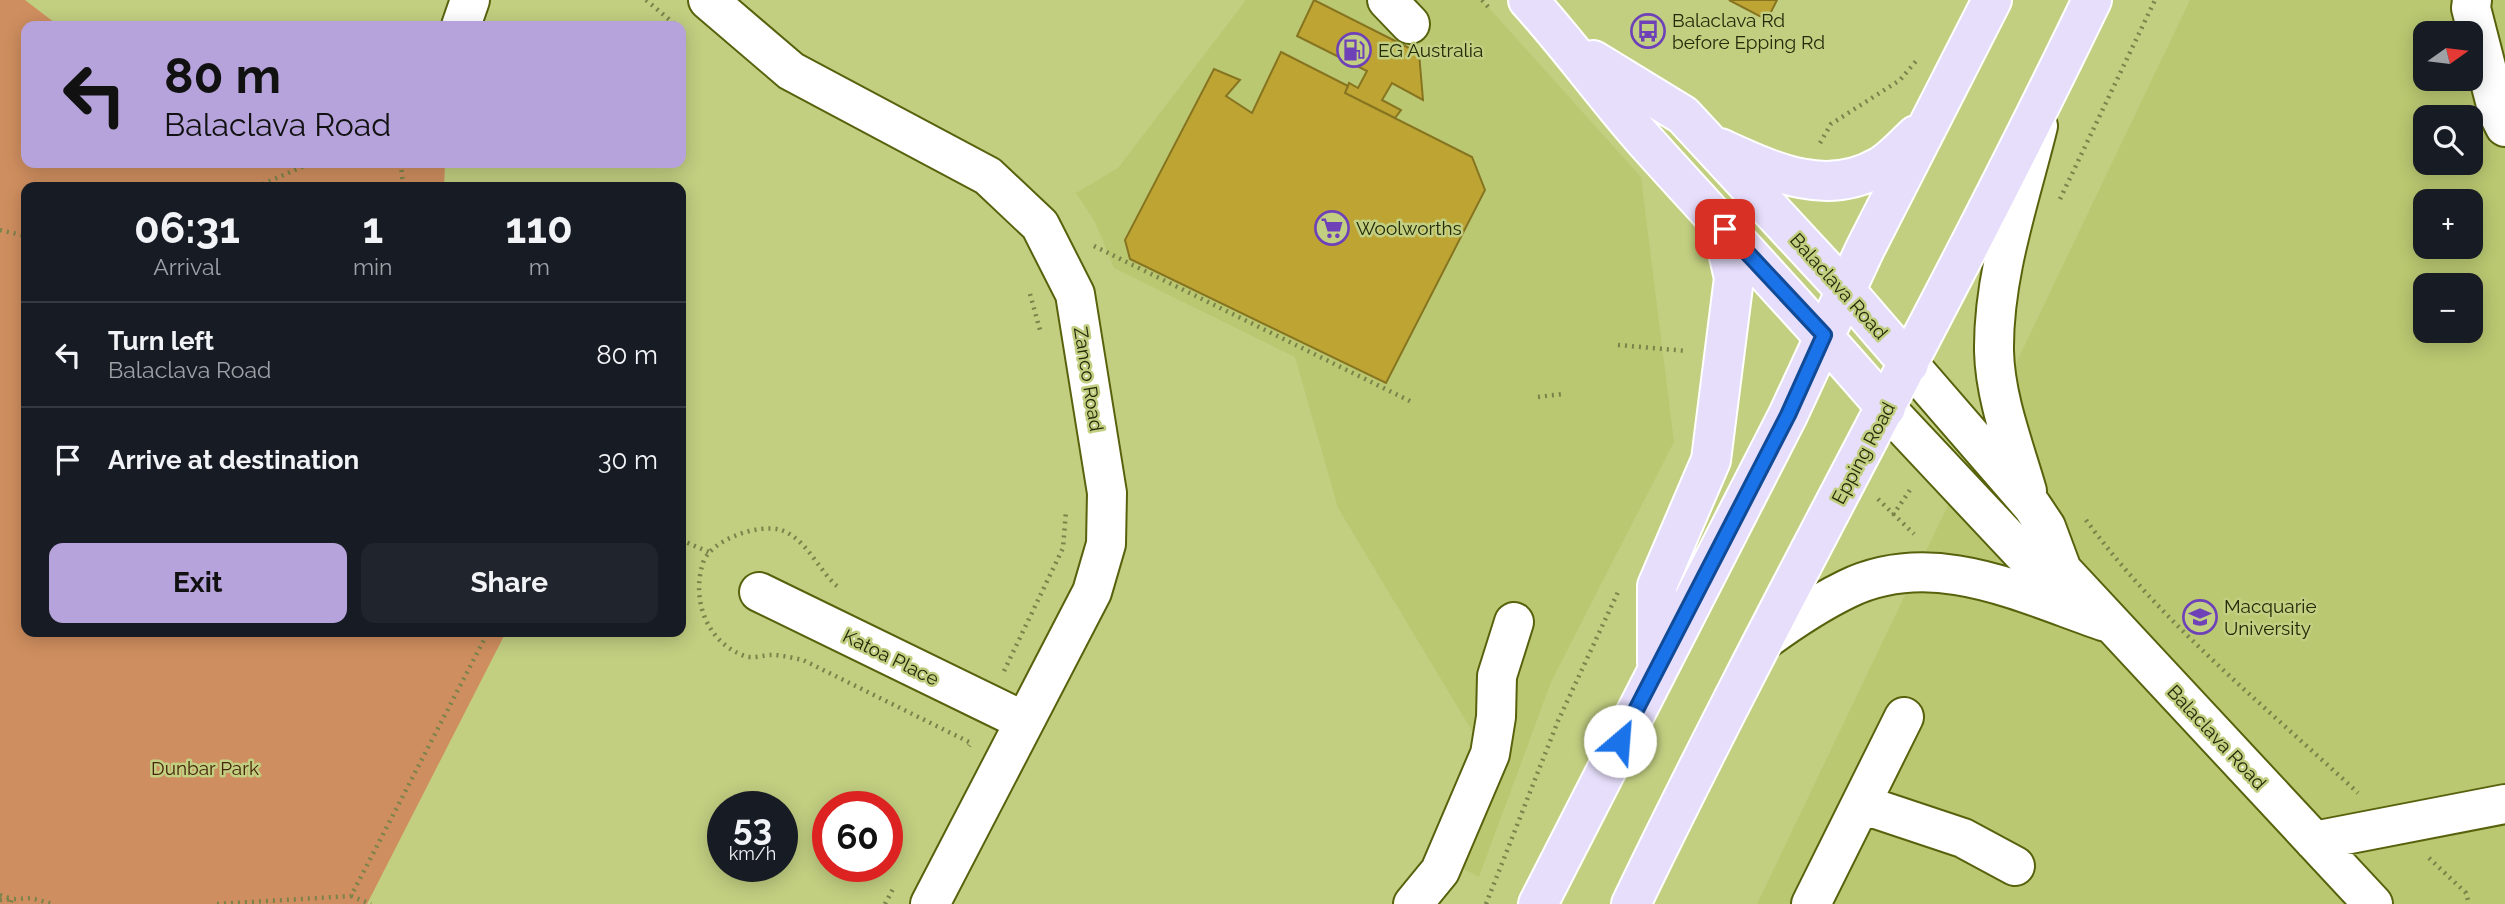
<!DOCTYPE html>
<html lang="en">
<head>
<meta charset="utf-8">
<style>
	:root { --surface:#171b24; --page:#20242c; --text:#f1f3f6; --muted:#9ea1a6; --line:#363941; --accent:#b6a3db }
	body { margin:0; font-family:Raleway,sans-serif; background:var(--page); color:var(--text); height:100vh; display:flex; flex-direction:column; font-size:26px; white-space:nowrap }
	* { box-sizing:border-box; margin:0 }
	p { font-size:23px; color:var(--muted) }
	.icon { flex:none; width:38px; height:38px; fill:none; stroke:currentColor; stroke-width:2; stroke-linecap:round; stroke-linejoin:round }
	.map { position:relative; flex:1; overflow:hidden }
	.details { position:absolute; left:21px; top:182px; width:665px; height:455px; display:flex; flex-direction:column; background:var(--surface); border-radius:14px; box-shadow:0 4px 18px #0003 }
	.details>* { flex:none }
	.guide { position:absolute; left:21px; top:21px; width:665px; height:147px; border-radius:14px; box-shadow:0 4px 18px #0003; background:#b6a3db; color:#111; overflow:hidden }
	.needle { width:46px; rotate:76deg }
	.buttons { position:absolute; left:2413px; top:21px; display:grid; gap:14px }
	.buttons a { display:grid; place-items:center; width:70px; height:70px; border-radius:14px; background:var(--surface); box-shadow:0 4px 18px #0003; font-size:35px }
	.speed { position:absolute; left:707px; top:791px; display:flex; gap:14px; font-size:35px; font-weight:700; text-align:center }
	.speed>* { display:grid; place-content:center; width:91px; height:91px; border-radius:50%; background:var(--surface); box-shadow:0 4px 18px #0003; line-height:1 }
	.speed small { font-size:18px; font-weight:400 }
	.speed .limit { border:10px solid #d22; background:#fff; color:#111 }
	.pin { position:absolute; display:grid; place-items:center; width:60px; height:60px; color:#fff; margin:-30px; border-radius:14px; box-shadow:0 4px 10px #0006 }
	.me { position:absolute; width:77px; margin:-38px; rotate:27deg; stroke-linejoin:round; filter:drop-shadow(0 0 5px #0008) }
	.turn { display:flex; align-items:center; gap:24px; height:147px; padding:0 28px; font-size:32px }
	.turn .icon { width:91px; height:91px; stroke-width:2.5 }
	.turn b { display:block; font-size:49px; line-height:60px }
	.eta { display:flex; justify-content:space-evenly; align-items:center; height:119px; text-align:center }
	.eta b { font-size:42px; font-weight:700; line-height:49px }
	.action { display:flex; gap:14px; margin-top:auto; padding:14px 28px }
	.action a { flex:1; height:80px; border-radius:14px; background:var(--accent); color:#111; font-size:28px; font-weight:700; line-height:80px; text-align:center }
	.action a+a { background:var(--page); color:var(--text) }
	ul { padding:0; list-style:none }
	li { display:flex; align-items:center; gap:21px; height:105px; padding:0 28px; border-top:2px solid var(--line) }
	li div { flex:1 }
	li b { display:block; font-size:26px }
	li em { font-style:normal }
	.map>svg:first-child { display:block }
	.built { fill:#bac871; fill-rule:evenodd }
	.green { fill:#cf8e5f }
	.building { fill:#bea533; stroke:#867420; stroke-width:2 }
	.lines { fill:none; stroke-linecap:round; stroke-linejoin:round }
	.minor-casing { stroke:#58620d; stroke-width:42 }
	.major-casing { stroke:#fff; stroke-width:42 }
	.path { stroke:#7a834a; stroke-width:4.5; stroke-dasharray:2 5; stroke-linecap:butt }
	.minor { stroke:#fff; stroke-width:38 }
	.major { stroke:#e6defb; stroke-width:38 }
	.route-casing { stroke:#114b97; stroke-width:18 }
	.route { stroke:#1a73e8; stroke-width:12 }
	.labels { text-anchor:middle; dominant-baseline:central; stroke-width:5; stroke-linejoin:round; paint-order:stroke }
	.poi-label { font-size:19px; fill:#252a09; stroke:#c2cf81; text-anchor:start }
	.street-label { font-size:19px; fill:#252a09; stroke:#c2cf81 }
	.park-label { font-size:19px; fill:#462408; stroke:#c2cf81 }
</style>
</head>
<body>
<div class="map">
<svg width="2505" height="904" viewBox="0 0 2505 904">
	<rect width="100%" height="100%" fill="#c2cf81"/>
	<!-- built -->
	<path class="built" d="M1246 0H1482L1641 177 1674 442 1551 682 1479 877 1435 854 1478 741 1338 508 1295 357 1114 268 1095 222 1076 193 1118 168Z
		M2190 0H2505V904H1757ZM2426 33H2471V79H2426ZM2426 117H2471V163H2426ZM2426 201H2471V247H2426ZM2426 285H2471V331H2426Z"/>
	<!-- green -->
	<path class="green" d="M0 0H25L59 26H26V163H236L243 168 258 163H445L444 187H26V632H506L367 904H0Z"/>
	<!-- building -->
	<path class="building" d="M1314 0 1419 53 1423 100 1392 83 1382 100 1401 110 1395 118 1345 93 1349 83 1358 88 1367 71 1297 36Z
		M1729 0H1777L1767 20Z
		M1281 52 1348 86 1345 93 1472 157 1485 190 1386 383 1130 259 1125 240 1214 69 1240 80 1226 96 1252 113Z"/>
	<g class="lines">
		<!-- minor casing -->
		<g class="minor-casing">
			<path id="minor" d="M708 0 791 71 988 176 1040 225 1075 294 1107 493 1106 544 1092 592 930 904
				M1387 0 1410 24
				M2472 0 2471 8 2498 113 2505 127
				M461 26 470 0
				M1909 364 2032 506 2046 527 2062 570 2373 904
				M1886 408 2023 554 2062 570
				M2027 491C2014 446 1995 398 1994 351 1993 275 2020 199 2038 126
				M759 592 1024 721
				M1765 640C1791 621 1818 603 1847 589 1934 547 2023 594 2106 622
				M1861 804 1963 838 2015 866
				M2314 841 2505 804
				M1413 904 1440 871 1490 754 1496 717 1497 676 1514 622
				M1811 904 1904 717"/>
		</g>
		<!-- major casing -->
		<g class="major-casing">
			<path id="major" d="M1528 0C1570 46 1606 97 1647 143 1727 232 1809 318 1886 408
				M1593 60 1683 115 1846 291 1909 364
				M1720 148C1771 171 1825 198 1879 167 1892 160 1904 146 1916 135
				M1657 663V586L1711 460 1734 278 1728 252 1716 229
				M1538 904 1788 415 1865 249 1992 0
				M1631 904C1778 599 1945 305 2092 0"/>
		</g>
		<!-- path -->
		<path class="path" d="M646 0 677 26
			M1482 0 1491 10
			M1820 143 1831 124 1900 80 1917 60
			M401 163 403 187
			M256 187 311 163
			M2060 199 2155 0
			M0 230 26 236
			M1094 246 1412 402
			M1030 294 1040 330
			M1618 345 1687 351
			M1538 397 1562 394
			M1878 499 1914 534
			M1893 515 1912 487
			M2086 520C2162 624 2264 705 2358 793
			M681 540 711 553
			M837 586C818 570 807 539 781 530 759 523 710 540 703 563 691 600 707 643 745 656 752 659 764 655 772 655 782 655 793 658 803 660L971 743 969 746
			M1004 671 1063 548 1066 511
			M2429 858 2466 893 2469 904
			M0 895 12 899 10 904
			M351 896 371 904
			M0 900 31 898 53 904
			M217 904 351 896 488 632
			M885 904 893 889
			M1486 904 1558 721 1618 592"/>
		<!-- minor -->
		<use href="#minor" class="minor"/>
		<!-- major -->
		<use href="#major" class="major"/>
	</g>
	<g class="lines">
		<!-- route casing -->
		<g class="route-casing">
			<path id="route" d="M1620 741 1788 415 1824 335 1725 229"/>
		</g>
		<!-- route -->
		<use href="#route" class="route"/>
	</g>
	<!-- icons -->
	<defs>
		<g id="bus-ring" transform="scale(1.75)"><circle r="9.5" fill="#c2cf81" stroke="#6e41b9" stroke-width="1.5"/><path d="M-5-6H5V4H4V6H2V4H-2V6H-4V4H-5ZM-3.5-4V0h7V-4ZM-3.5 1.2v1.5H-2V1.2ZM2 1.2v1.5H3.5V1.2Z" fill="#6e41b9"/></g>
		<g id="fuel-ring" transform="scale(1.75)"><circle r="9.5" fill="#c2cf81" stroke="#6e41b9" stroke-width="1.5"/><path d="M-5.5-6h7V0h2V4h1.3V-2.5L3-4.5l.8-.8L6-3V5H2.5V1h-1V6h-7ZM-4.2-4.7v3.2H.2V-4.7Z" fill="#6e41b9"/></g>
		<g id="supermarket-ring" transform="scale(1.75)"><circle r="9.5" fill="#c2cf81" stroke="#6e41b9" stroke-width="1.5"/><path d="M-6-5.5h2.5l.6 2H6L4.5 2H-2.5L-4.4-4H-6ZM-1.5 3.2a1.3 1.3 0 1 0 .1 0ZM3 3.2a1.3 1.3 0 1 0 .1 0Z" fill="#6e41b9"/></g>
		<g id="university-ring" transform="scale(1.75)"><circle r="9.5" fill="#c2cf81" stroke="#6e41b9" stroke-width="1.5"/><path d="M0-5L7-2L0 1L-7-2ZM-4 1L0 2.5L4 1V4Q0 6-4 4Z" fill="#6e41b9"/></g>
	</defs>
	<g fill-rule="evenodd">
		<use href="#bus-ring" x="1648" y="31"/>
		<use href="#fuel-ring" x="1354" y="50"/>
		<use href="#supermarket-ring" x="1332" y="228"/>
		<use href="#university-ring" x="2200" y="617"/>
	</g>
	<g class="labels">
		<!-- poi labels -->
		<g class="poi-label">
			<text x="1672" y="20">Balaclava Rd<tspan x="1672" dy="22">before Epping Rd</tspan></text>
			<text x="1378" y="50">EG Australia</text>
			<text x="1356" y="228">Woolworths</text>
			<text x="2224" y="606">Macquarie<tspan x="2224" dy="22">University</tspan></text>
		</g>
		<!-- street labels -->
		<g class="street-label">
			<text transform="translate(1839 286) rotate(48)">Balaclava Road</text>
			<text transform="translate(1089 379) rotate(81)">Zanco Road</text>
			<text transform="translate(1863 453) rotate(-62)">Epping Road</text>
			<text transform="translate(891 657) rotate(26)">Katoa Place</text>
			<text transform="translate(2217 737) rotate(47)">Balaclava Road</text>
		</g>
		<!-- park labels -->
		<g class="park-label">
			<text x="205" y="768">Dunbar Park</text>
		</g>
	</g>
</svg>
<div class="buttons">
<a><svg class="needle" viewBox="-14 -14 28 28"><path d="M0-13l5 13h-10z" fill="#e53935"/><path d="M0 13l5-13h-10z" fill="#9ea1a6"/></svg></a>
<a><svg class="icon" aria-label="search" viewBox="0 0 24 24"><circle cx="10" cy="10" r="6"/><path d="M15 15l6 6"/></svg></a>
<a>+</a>
<a>−</a>
</div>
<div class="speed"><div>53<small>km/h</small></div><div class="limit">60</div></div>
<div class="pin" style="left:1725px;top:229px;background:#d93025"><svg class="icon" aria-label="arrive" viewBox="0 0 24 24"><path d="M6 21V4h12l-3 4 3 4H6"/></svg></div>
<svg class="me" style="left:1620px;top:741px" viewBox="-20 -20 40 40"><circle r="19" fill="#fff"/><path d="M0-13L10 11 0 6-10 11z" fill="#1a73e8"/></svg>
<div class="guide">
<div class="turn"><svg class="icon" aria-label="left" viewBox="0 0 24 24"><path d="M17 20v-9H6M10 6l-5 5 5 5"/></svg><div><b>80 m</b>Balaclava Road</div></div>
</div>
<section class="details">
<div class="eta">
<div><b>06:31</b><p>Arrival</p></div>
<div><b>1</b><p>min</p></div>
<div><b>110</b><p>m</p></div>
</div>
<ul>
<li><svg class="icon" aria-label="left" viewBox="0 0 24 24"><path d="M17 20v-9H6M10 6l-5 5 5 5"/></svg><div><b>Turn left</b><p>Balaclava Road</p></div><em>80 m</em></li>
<li><svg class="icon" aria-label="arrive" viewBox="0 0 24 24"><path d="M6 21V4h12l-3 4 3 4H6"/></svg><div><b>Arrive at destination</b></div><em>30 m</em></li>
</ul>
<div class="action"><a>Exit</a><a>Share</a></div>
</section>
</div>
</body>
</html>
